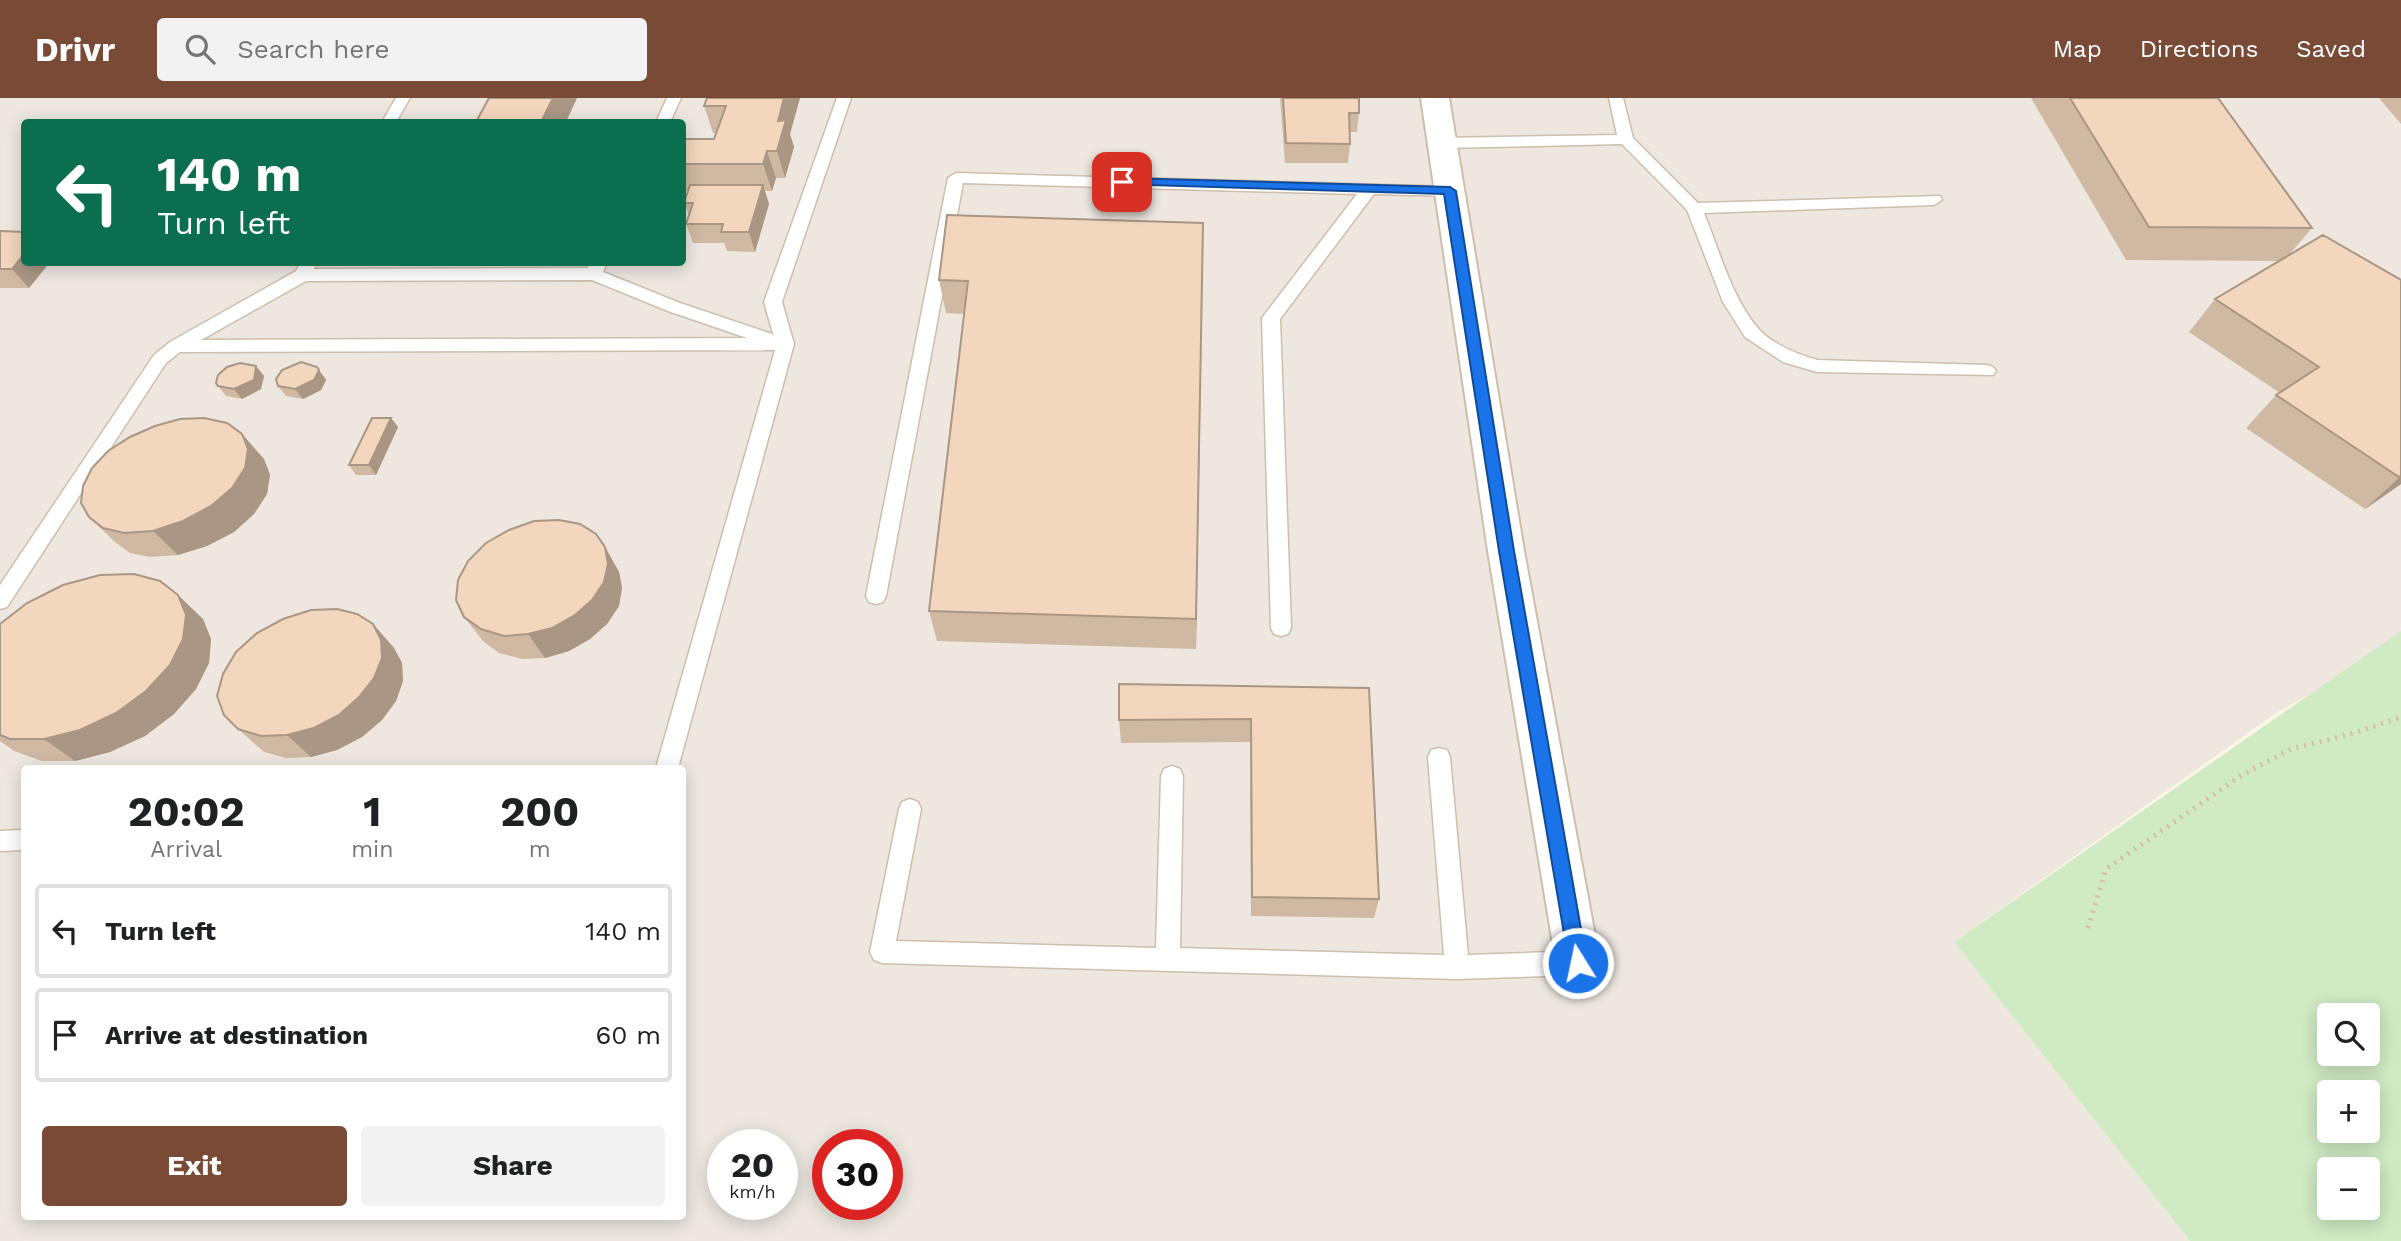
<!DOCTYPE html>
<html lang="en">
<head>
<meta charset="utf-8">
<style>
	:root { --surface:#fff; --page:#f2f2f2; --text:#202124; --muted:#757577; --line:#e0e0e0; --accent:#794a36 }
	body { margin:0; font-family:"Work Sans",sans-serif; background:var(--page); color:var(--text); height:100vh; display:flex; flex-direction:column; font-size:26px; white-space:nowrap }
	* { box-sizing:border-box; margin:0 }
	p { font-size:23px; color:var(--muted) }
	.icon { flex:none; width:38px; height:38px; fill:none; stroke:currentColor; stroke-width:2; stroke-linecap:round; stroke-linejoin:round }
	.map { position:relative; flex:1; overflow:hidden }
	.drawer { position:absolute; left:21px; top:667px; width:665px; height:455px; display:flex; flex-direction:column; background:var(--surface); border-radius:7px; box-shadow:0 4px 18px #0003 }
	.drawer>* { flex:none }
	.banner { position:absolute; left:21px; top:21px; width:665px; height:147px; border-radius:7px; box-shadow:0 4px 18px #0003; background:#0b6e4f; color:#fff; overflow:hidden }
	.fabs { position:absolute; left:2317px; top:905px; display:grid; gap:14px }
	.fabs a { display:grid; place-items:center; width:63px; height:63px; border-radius:7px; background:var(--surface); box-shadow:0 4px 18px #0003; font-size:35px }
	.speed { position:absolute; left:707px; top:1031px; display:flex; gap:14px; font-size:35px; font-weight:700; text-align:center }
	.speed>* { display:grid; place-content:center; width:91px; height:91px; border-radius:50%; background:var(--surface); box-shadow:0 4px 18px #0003; line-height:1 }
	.speed small { font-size:18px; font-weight:400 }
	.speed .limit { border:10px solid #d22; background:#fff; color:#111 }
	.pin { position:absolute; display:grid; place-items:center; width:60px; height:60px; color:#fff; margin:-30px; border-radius:14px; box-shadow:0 4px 10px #0006 }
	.me { position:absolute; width:77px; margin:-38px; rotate:350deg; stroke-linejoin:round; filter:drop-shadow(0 0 5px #0008) }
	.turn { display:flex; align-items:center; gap:24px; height:147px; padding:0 21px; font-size:32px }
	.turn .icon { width:91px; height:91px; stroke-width:2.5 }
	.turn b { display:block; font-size:49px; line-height:60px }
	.eta { display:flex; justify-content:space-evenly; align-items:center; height:119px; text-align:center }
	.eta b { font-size:42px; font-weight:700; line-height:49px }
	.cta { display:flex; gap:14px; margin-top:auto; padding:14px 21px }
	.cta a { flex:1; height:80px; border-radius:7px; background:var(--accent); color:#fff; font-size:28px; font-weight:700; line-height:80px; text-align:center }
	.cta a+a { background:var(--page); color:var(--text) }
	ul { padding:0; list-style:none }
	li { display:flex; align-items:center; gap:21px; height:94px; margin:0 14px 10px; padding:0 7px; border:4px solid var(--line); border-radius:7px }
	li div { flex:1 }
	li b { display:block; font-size:26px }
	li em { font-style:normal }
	header { display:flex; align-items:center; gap:42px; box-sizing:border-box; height:98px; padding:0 35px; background:var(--accent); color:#fff }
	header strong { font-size:33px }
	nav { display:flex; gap:38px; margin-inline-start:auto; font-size:24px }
	.search { width:490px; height:63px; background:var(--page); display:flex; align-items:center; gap:18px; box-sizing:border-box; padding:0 24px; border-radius:7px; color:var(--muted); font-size:26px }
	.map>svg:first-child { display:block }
	.industrial { fill:#ede7e0; fill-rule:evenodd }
	.green { fill:#d0eac4; fill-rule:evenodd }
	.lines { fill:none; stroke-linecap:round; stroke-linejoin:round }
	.lane-casing { stroke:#cebeac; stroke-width:3 }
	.street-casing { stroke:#cebeac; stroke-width:4 }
	.path { stroke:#d7bba1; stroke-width:5; stroke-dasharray:2 6; stroke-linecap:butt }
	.lane { fill:#fff; fill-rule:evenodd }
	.street { fill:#fff; fill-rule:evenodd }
	.wall { fill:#d0b9a3 }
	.shaded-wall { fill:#a99685 }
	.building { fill:#f2d7be; stroke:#a99685; stroke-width:2 }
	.route { fill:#1a73e8; stroke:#114b97; stroke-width:2 }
</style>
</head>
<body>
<header>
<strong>Drivr</strong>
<div class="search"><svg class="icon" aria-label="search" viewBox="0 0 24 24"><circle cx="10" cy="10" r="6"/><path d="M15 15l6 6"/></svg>Search here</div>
<nav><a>Map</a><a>Directions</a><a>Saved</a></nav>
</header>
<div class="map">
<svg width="2401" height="1143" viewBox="0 0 2401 1143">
	<rect width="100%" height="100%" fill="#fcf6e6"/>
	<!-- industrial -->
	<path class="industrial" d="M0 0H2401V533L2324 588 2276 615 1954 844 2190 1143H0ZM24 24H682V164H24ZM24 670H682V1118H24ZM723 1046H782V1106H723ZM828 1046H887V1106H828Z"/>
	<!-- green -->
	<path class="green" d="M2401 533V1143H2190L1954 844ZM2329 917H2368V956H2329ZM2329 994H2368V1032H2329ZM2329 1071H2368V1110H2329Z"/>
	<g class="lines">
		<!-- lane casing -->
		<g class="lane-casing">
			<path id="lane" d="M396 0H410L396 24H382Z
				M667 0H681L670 24H656Z
				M837 0H851L782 204 794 246 678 670H656L775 252 180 254 166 265 7 509 0 511V487L154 257 170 244 296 173 301 164H317L314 171 588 170 590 164H607L603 174 680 205 772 236 774 239 764 204ZM592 182 668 213 747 240 201 242 306 183Z
				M1609 0H1623L1633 40 1698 105 1940 98 1942 102 1934 107 1704 115C1719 152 1731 197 1756 228 1769 245 1797 256 1817 262L1987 267 1993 269 1996 273 1993 277 1817 274 1783 264 1745 239 1723 204 1687 112 1622 46 1442 50 1434 45 1442 40 1617 37Z
				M956 75 1456 89 1458 93 1456 97 1450 98 1374 96 1280 221 1291 530 1288 536 1281 538 1274 536 1271 530 1262 220 1357 96 963 85 886 498 883 504 876 506 869 504 866 498 948 80Z
				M1439 650 1447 652 1450 659 1468 857 1578 853 1587 857 1590 865 1587 873 1578 877 1457 881 882 865 874 862 870 854 899 711 902 704 910 701 918 704 921 711 896 843 1156 850 1161 678 1164 671 1172 668 1180 671 1183 678 1180 850 1444 857 1428 659 1431 652Z
				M24 732V752L0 753V733Z"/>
		</g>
		<!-- street casing -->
		<g class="street-casing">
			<path id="street" d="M1421 0H1449L1524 453 1600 865 1594 880 1578 886 1562 880 1556 865 1488 453Z"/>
		</g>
		<!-- path -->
		<path class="path" d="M2088 830 2106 771 2242 677 2291 651 2351 636 2401 619"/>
		<!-- lane -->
		<use href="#lane" class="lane"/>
		<!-- street -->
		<use href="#street" class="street"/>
	</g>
	<!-- wall -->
	<path class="wall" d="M707 0H800L790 36 794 49 785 80H776L772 93H765L769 106 755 154 727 153 724 145H693L686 126 689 117 684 105 688 93H682V41H714L716 35H713L704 8Z
		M1280 0H1359V15L1357 34H1350V46L1348 65H1285Z
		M2031 0H2218L2312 130 2289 157 2401 182V386L2365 411 2246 330 2276 297 2280 295 2189 234 2215 201 2279 163 2126 162Z
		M2379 0H2401V26Z
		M1203 125 1196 551 937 543 929 513 965 216 946 215 939 182Z
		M0 133 24 164H50L29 190H0Z
		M256 268 264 278 261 291 242 301 226 298 216 285Z
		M324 278 326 282 321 292 303 301 286 298 278 288Z
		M391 320 398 329 376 377H356L349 367Z
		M242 336 264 361 270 377 267 396 254 416 234 434 207 448 178 457 150 459 130 455 115 444 89 419Z
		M605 449 619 474 622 490 619 508 607 526 590 541 569 553 545 560 522 561 499 555 483 543 464 519Z
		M203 521 211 541 209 565 196 591 174 616 145 638 110 654 75 663H42L14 653 0 643V526Z
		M373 526 394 550 402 565 403 583 396 603 382 622 362 639 337 652 311 659 286 660 264 654 238 631Z
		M1369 590 1379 801 1374 820 1251 818 1250 644 1121 645 1119 622Z"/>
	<!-- shaded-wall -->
	<path class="shaded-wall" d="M553 0H577L566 24H541Z
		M784 0H800L790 36 794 49 785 80 777 53 778 23Z
		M767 53 776 80 772 93 763 66Z
		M763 87 769 106 755 154 749 134Z
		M24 156V164H50L29 190 12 171Z
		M1203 158 1196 551V521Z
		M256 268 264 278 261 291 242 301 234 291Z
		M317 269 326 282 321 292 303 301 295 291Z
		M391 320 398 329 376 377 369 367Z
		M242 336 264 361 270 377 267 396 254 416 234 434 207 448 178 457 153 433Z
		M2401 378V386L2365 411Z
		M605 449 619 474 622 490 619 508 607 526 590 541 569 553 545 560 528 536Z
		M178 497 203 521 211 541 209 565 196 591 174 616 145 638 110 654 75 663 44 641Z
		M373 526 394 550 402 565 403 583 396 603 382 622 362 639 337 652 311 659 287 637Z"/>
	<!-- building -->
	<path class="building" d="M489 0H553L541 24H476Z
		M707 0H784L778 23 786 22 777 53H767L763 66H682V41H714L726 8H704Z
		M1283 0H1359V15H1349L1350 46 1286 45Z
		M2070 0H2218L2312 130 2149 129Z
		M690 87H763L749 134H721L723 126H686L693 105H684Z
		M947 117 1203 125 1196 521 929 513 968 183 939 182Z
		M0 133 24 134V156L12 171H0Z
		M2323 137 2401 182V378L2399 379 2276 297 2319 269 2215 201Z
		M301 264 317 269 319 272 314 282 295 291 278 288 276 281 282 272Z
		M240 265 256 268 254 282 234 291 218 288 216 285 218 277 227 269Z
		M204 320 227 325 242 336 248 351 245 370 232 390 211 408 183 423 153 433 124 435 103 430 89 419 81 405 83 388 92 370 108 353 130 339 155 328 180 321Z
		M372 320H391L369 367H349Z
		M559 422 580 426 596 436 605 449 608 466 604 484 592 502 575 517 552 530 528 536 504 538 481 531 464 519 456 502 458 482 468 463 486 445 509 432 534 423Z
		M134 476 160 483 178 497 186 517 183 541 170 567 146 593 116 615 80 632 44 641H10L0 637V526L27 505 63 487 100 477Z
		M337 511 357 516 373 526 381 542 382 560 374 580 359 599 339 617 314 630 287 637 261 638 238 631 224 617 217 598 223 576 236 554 257 535 283 521 311 512Z
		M1119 586 1369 590 1379 801 1252 799 1251 621 1119 622Z"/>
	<!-- route -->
	<path class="route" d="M1122 80 1450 89 1456 93 1514 453 1587 865 1585 871 1578 874 1572 871 1569 865 1499 453 1444 96 1117 86V81Z"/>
</svg>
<div class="fabs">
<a><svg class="icon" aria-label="search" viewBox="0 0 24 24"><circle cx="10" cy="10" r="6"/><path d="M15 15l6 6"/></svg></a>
<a>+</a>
<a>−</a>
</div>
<div class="speed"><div>20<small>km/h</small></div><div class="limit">30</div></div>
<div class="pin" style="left:1122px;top:84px;background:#d93025"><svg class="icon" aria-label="arrive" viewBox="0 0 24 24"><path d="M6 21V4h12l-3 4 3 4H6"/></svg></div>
<svg class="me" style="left:1578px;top:865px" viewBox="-20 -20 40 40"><circle r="17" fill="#1a73e8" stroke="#fff" stroke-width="3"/><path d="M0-11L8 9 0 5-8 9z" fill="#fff"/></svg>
<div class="banner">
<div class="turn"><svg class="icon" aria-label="left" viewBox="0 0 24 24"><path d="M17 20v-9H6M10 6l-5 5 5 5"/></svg><div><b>140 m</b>Turn left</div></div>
</div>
<section class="drawer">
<div class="eta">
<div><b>20:02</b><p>Arrival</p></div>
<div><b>1</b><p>min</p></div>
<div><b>200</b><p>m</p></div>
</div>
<ul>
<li><svg class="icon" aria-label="left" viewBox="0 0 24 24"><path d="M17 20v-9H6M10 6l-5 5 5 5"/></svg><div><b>Turn left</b></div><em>140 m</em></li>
<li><svg class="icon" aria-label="arrive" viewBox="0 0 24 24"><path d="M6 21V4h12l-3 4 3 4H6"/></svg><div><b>Arrive at destination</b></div><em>60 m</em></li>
</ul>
<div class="cta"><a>Exit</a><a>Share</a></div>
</section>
</div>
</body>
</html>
